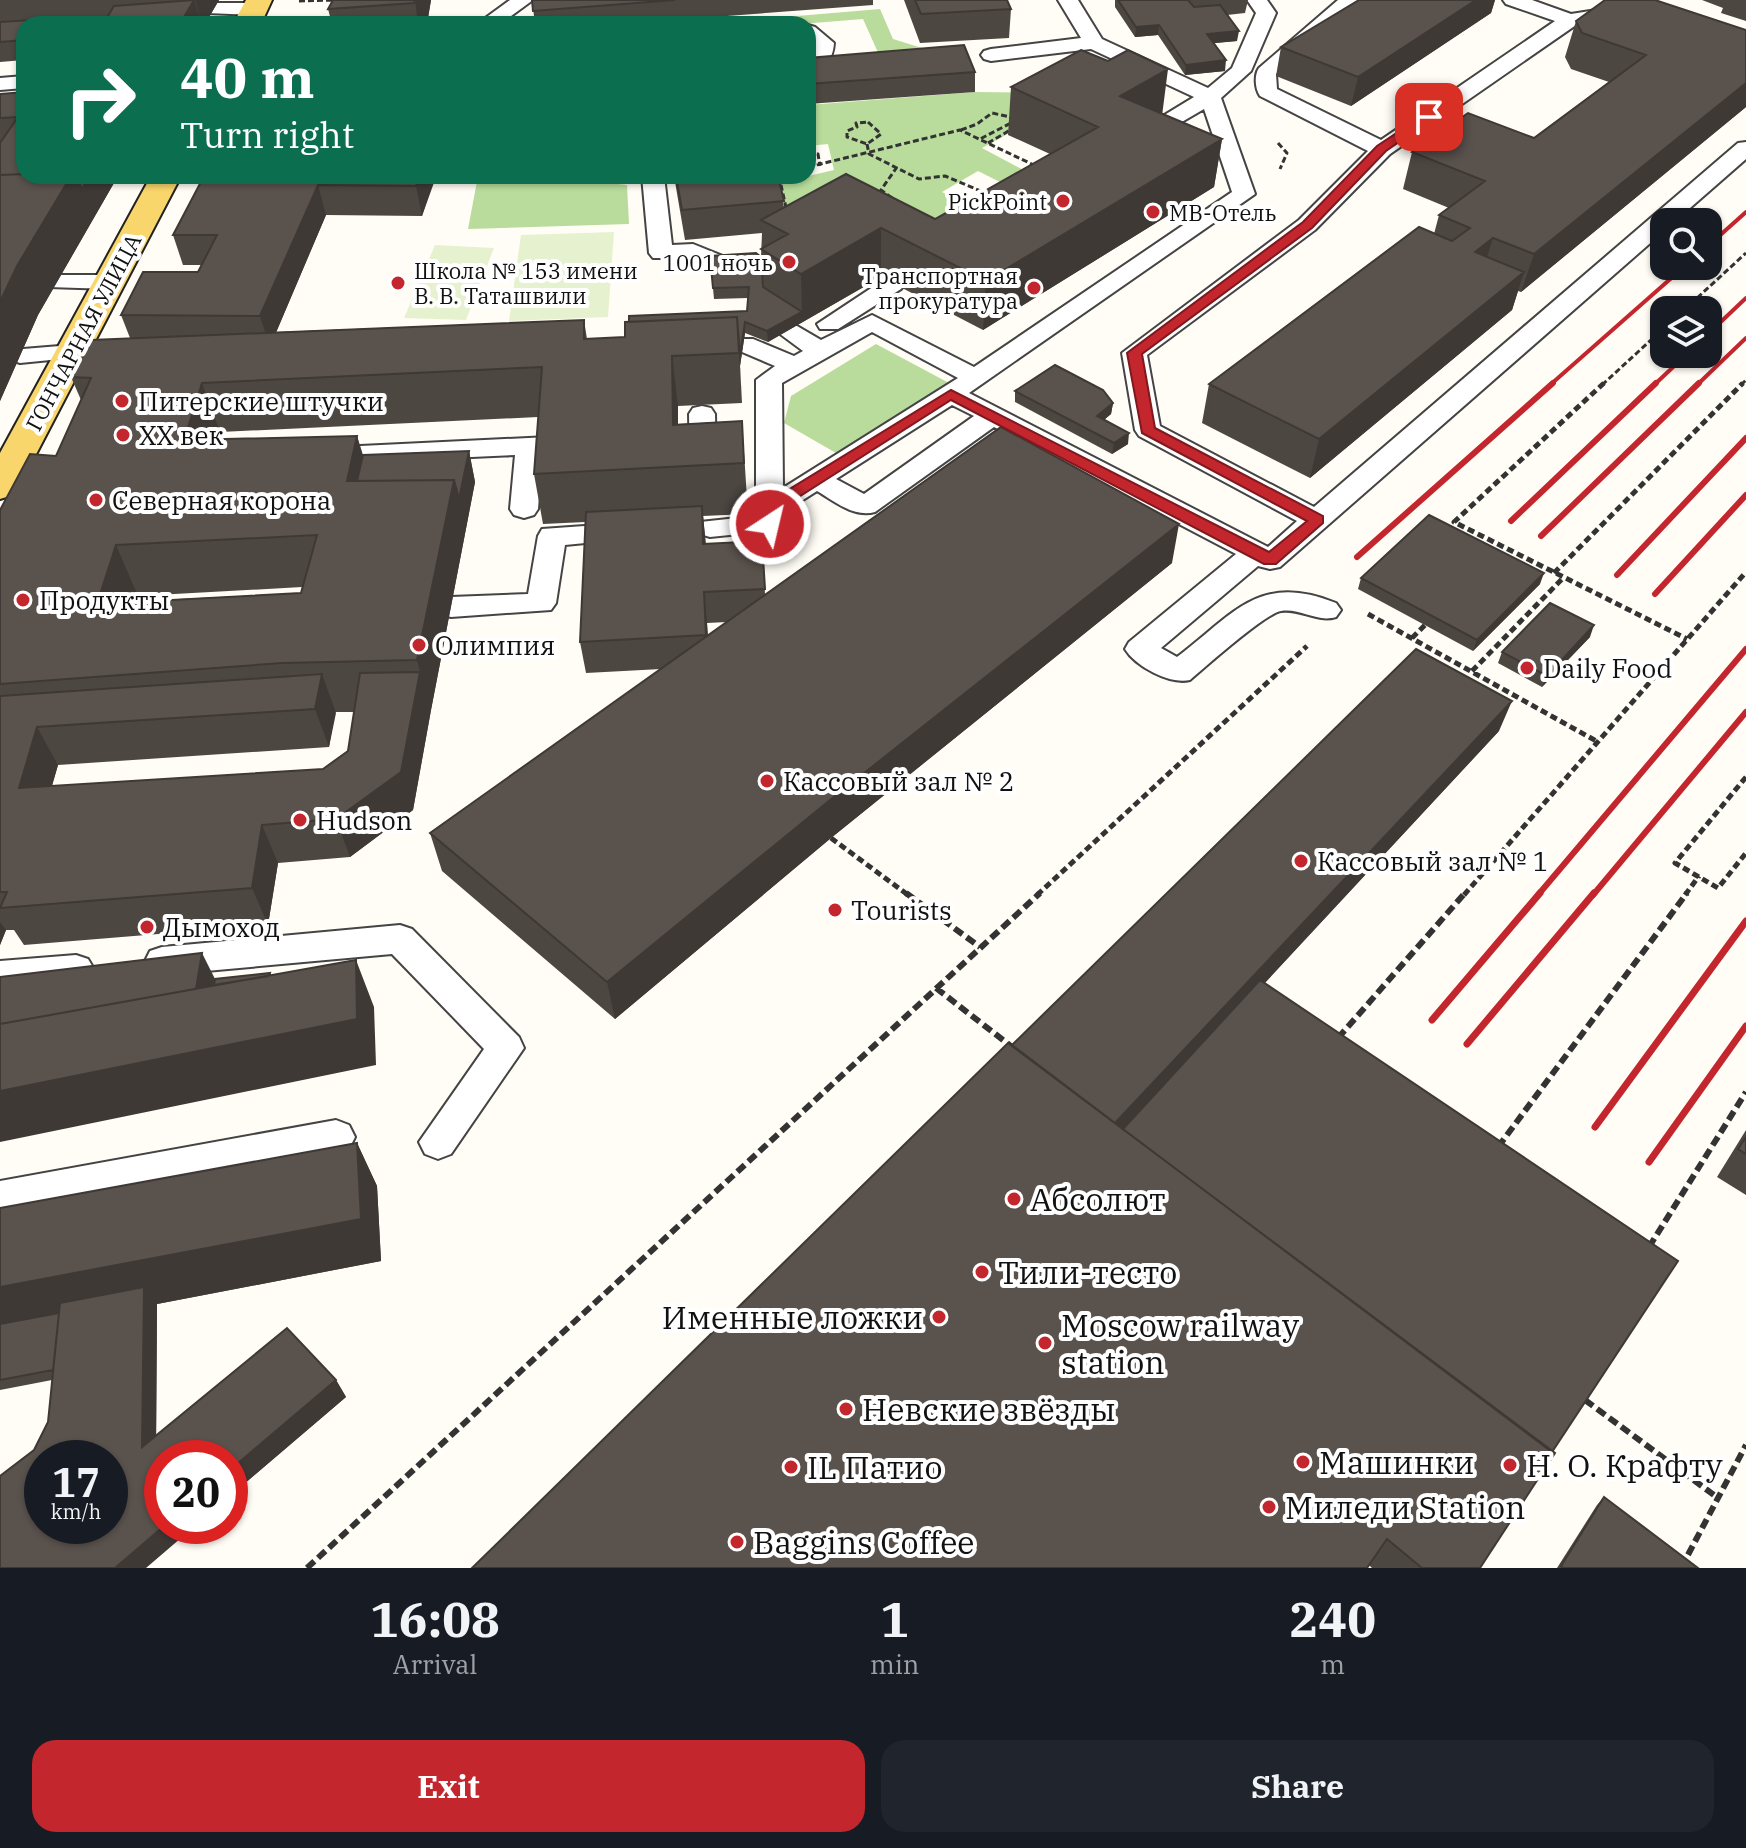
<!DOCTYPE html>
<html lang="en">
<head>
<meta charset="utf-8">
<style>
	:root { --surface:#171b24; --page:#20242c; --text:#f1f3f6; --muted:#9ea1a6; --accent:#c4262e }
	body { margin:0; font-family:"IBM Plex Serif",serif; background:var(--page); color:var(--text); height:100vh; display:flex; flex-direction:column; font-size:30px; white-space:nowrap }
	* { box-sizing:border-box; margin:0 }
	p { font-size:26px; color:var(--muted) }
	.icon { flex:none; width:44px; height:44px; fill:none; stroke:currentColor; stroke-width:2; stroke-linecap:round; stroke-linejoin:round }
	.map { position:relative; height:1568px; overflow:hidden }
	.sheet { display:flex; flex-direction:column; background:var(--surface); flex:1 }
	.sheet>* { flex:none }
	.banner { position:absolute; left:16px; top:16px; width:800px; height:168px; border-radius:24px; box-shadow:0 2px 6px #0004; background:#0b6e4f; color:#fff; overflow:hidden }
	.controls { position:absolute; left:1650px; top:208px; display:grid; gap:16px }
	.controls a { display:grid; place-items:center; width:72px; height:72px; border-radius:16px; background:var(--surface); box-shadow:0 2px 6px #0004; font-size:40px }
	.speed { position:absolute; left:24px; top:1440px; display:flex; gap:16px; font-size:40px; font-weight:700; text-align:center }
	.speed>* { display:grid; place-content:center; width:104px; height:104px; border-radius:50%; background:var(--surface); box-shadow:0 2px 6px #0004; line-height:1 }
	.speed small { font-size:20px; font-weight:400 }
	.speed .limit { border:12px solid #d22; background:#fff; color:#111 }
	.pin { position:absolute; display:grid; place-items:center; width:68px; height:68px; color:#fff; margin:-34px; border-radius:16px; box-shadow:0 4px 12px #0006 }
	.me { position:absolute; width:88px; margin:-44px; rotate:35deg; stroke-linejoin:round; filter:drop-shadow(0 0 6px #0008) }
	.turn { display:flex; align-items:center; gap:28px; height:168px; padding:0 32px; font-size:36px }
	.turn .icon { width:104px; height:104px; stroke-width:2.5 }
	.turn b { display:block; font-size:56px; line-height:68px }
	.eta { display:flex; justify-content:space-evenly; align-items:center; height:136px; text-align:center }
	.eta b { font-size:48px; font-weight:700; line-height:56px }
	.action { display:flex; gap:16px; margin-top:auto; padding:16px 32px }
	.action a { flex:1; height:92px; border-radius:24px; background:var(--accent); color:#fff; font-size:32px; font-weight:700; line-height:92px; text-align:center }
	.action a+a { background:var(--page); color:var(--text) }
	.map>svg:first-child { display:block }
	.forest { fill:#b9dc9c }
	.pitch { fill:#e6f2cf }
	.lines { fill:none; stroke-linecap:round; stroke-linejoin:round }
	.lane-casing { stroke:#444; stroke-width:4 }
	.primary-casing { stroke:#222; stroke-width:4 }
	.path-far2 { stroke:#333; stroke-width:3; stroke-dasharray:6 3; stroke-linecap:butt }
	.path-far1 { stroke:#333; stroke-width:5; stroke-dasharray:7 4; stroke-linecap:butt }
	.path { stroke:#333; stroke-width:6; stroke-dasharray:10 5; stroke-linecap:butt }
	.lane { fill:#fff; fill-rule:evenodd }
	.primary { fill:#f9d66b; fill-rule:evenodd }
	.rail-far2 { stroke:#c4262e; stroke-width:4 }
	.rail-far1 { stroke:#c4262e; stroke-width:6 }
	.rail { stroke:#c4262e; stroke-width:7 }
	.wall { fill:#4d4742; fill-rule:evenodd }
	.shaded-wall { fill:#3f3936 }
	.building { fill:#5a524d; stroke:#3f3936; stroke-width:2; fill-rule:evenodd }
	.route { fill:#c4262e; stroke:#7f191e; stroke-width:2 }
	.poi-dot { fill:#c4262e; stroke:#fff; stroke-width:3 }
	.labels { text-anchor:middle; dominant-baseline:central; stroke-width:8; stroke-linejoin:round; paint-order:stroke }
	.far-poi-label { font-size:22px; fill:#111; stroke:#fff; text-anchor:end }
	.far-street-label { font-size:22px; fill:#111; stroke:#fff }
	.poi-label { font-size:26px; fill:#111; stroke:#fff; text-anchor:start }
	.near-poi-label { font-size:32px; fill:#111; stroke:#fff; text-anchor:start }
</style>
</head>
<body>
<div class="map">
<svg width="1746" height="1568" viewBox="0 0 1746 1568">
	<rect width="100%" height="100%" fill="#fffdf5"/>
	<!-- forest -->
	<path class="forest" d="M880 9 893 39 951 57H880L863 19 801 24H704Z
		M975 92 1082 93 982 148 1029 173 1006 185 978 171 942 192 971 208 904 247 785 231 772 178 808 176 834 170 828 144 808 146V105Z
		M478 176H542L627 185 629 224 468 229Z
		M876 344 949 383 836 453 784 423 791 396Z"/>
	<!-- pitch -->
	<path class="pitch" d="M614 232 608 317 509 321 521 235Z
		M435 245 494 248 466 320 404 318Z"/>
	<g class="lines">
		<!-- lane casing -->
		<g class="lane-casing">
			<path id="lane" d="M510 0H533L500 24H477Z
				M1058 0H1078L1102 39 1208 88 1232 68 1256 13 1247 0H1267L1276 13 1251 71 1221 98 1255 194 969 393 1268 547 1297 521 1139 436 1135 430 1122 353 1299 220 1368 151 1260 96C1255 89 1254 75 1259 68L1338 0H1360L1276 74 1277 89 1381 140 1555 21 1506 4 1503 0H1532L1571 14 1622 6 1632 12 1622 18 1576 25 1390 154 1315 230 1147 355 1160 426 1314 507 1738 143 1746 142V159L1674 222H1664V231L1280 567 1270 569 1258 566 1161 648 1177 657C1235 613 1259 572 1336 603L1341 610 1336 617C1317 623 1301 608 1281 611 1266 613 1205 667 1190 680 1170 685 1135 666 1125 649L1129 642 1236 554 994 427 875 512C854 518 834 501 817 491L784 512V524L780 530 710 537 700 534 696 528 700 522 756 516V380L775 366 735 349 732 344 735 339H753L794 356 803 351 776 331 779 326H797L821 340 872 315 974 367 1232 192 1204 109 1144 144 1136 145 1125 139 1194 97 1091 49 991 61 984 59 981 55 984 51 991 49 1081 38ZM872 332 958 378 783 488 782 383ZM952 405 974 416 864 494 836 479Z
				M213 3H255L265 9 255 15 206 13 203 9Z
				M808 25 815 27 834 43C833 59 825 70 808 71V59L813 54 814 45 808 40Z
				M24 76V88L0 90V78Z
				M642 176H664L672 245 693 244 735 261 739 266 735 271H719L690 258H653L649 253Z
				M56 275H110L118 277 122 282 118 287 110 289 48 287 44 282 48 277Z
				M893 277 901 279 905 284 901 289 838 329H820L817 324 885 279Z
				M72 345 81 347 84 352 81 357 20 363 11 360 7 355 11 350Z
				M702 406 711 408 715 414 716 465 712 471 703 473 694 471 690 465 689 414 693 408Z
				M549 437 558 439 562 445 558 451 542 454 538 509 534 515 524 518 514 515 510 509 515 455 319 464 310 462 306 456 310 450 319 448Z
				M627 523 637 526 641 532 637 538 565 545 556 603 551 610 451 617 441 614 436 607 441 600 451 597 528 594 538 536 542 529Z
				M400 925 412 929 519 1037 524 1048 451 1154 438 1159 425 1154 419 1142 484 1049 392 954 162 975 150 971 145 961 150 951 162 947Z
				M76 955 88 959 94 969 88 979 76 983 0 991V961Z
				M336 1120 349 1125 355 1137 349 1149 336 1154 0 1217V1181Z"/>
		</g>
		<!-- primary casing -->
		<g class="primary-casing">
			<path id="primary" d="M246 0H272L261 24H233Z
				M151 176H181L19 487 13 495 0 499V453Z"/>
		</g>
		<!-- path-far2 -->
		<path class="path-far2" d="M299 1 337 0
			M868 122 881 134 867 144 847 137V131L857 127 856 123Z
			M961 130 977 124 992 113 1010 117 1013 122 980 139
			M988 143 1012 129
			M1278 143 1287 153 1280 169
			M867 144 869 154 919 179 945 176 988 194
			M808 155 818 154 820 166
			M808 167 960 130 1038 167
			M779 176 787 212
			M892 198 881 190 897 167
			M1684 310 1746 253
			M1602 385 1664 328
			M1741 385 1746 380"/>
		<!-- path-far1 -->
		<path class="path-far1" d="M1604 383 1454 522 1687 639
			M1554 573 1743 383
			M1368 614 1598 742
			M1412 638 1425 625
			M1472 671 1563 578
			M1746 777 1675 863 1718 888 1746 853
			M831 838 908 895
			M1037 895 1307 646
			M1464 895 1746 572
			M1685 895 1699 876"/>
		<!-- path -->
		<path class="path" d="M906 893 980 947
			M936 988 1012 1047
			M1338 1038 1465 893
			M1498 1147 1687 893
			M1649 1247 1746 1092
			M1585 1400 1718 1498
			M307 1568 1040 893
			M1681 1568 1746 1445"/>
		<!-- lane -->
		<use href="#lane" class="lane"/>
		<!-- primary -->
		<use href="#primary" class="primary"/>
		<!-- rail-far2 -->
		<path class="rail-far2" d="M1708 246 1746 212
			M1708 334 1746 298
			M1550 385 1685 266
			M1654 385 1687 354
			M1697 385 1746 338"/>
		<!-- rail-far1 -->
		<path class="rail-far1" d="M1511 521 1656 383
			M1541 536 1699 383
			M1357 557 1553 383
			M1617 575 1746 438
			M1655 594 1746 495
			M1538 895 1746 649
			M1593 895 1746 712"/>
		<!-- rail -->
		<path class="rail" d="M1432 1020 1540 893
			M1467 1044 1594 893
			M1595 1127 1746 921
			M1649 1162 1746 1026"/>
	</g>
	<!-- wall -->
	<path class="wall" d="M0 0H219L205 24H24L0 42Z
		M431 0 427 24H332L328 9Z
		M532 0H873V5L619 24H535Z
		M904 0H1007L1011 9 1009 38 920 43Z
		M1115 0H1248L1245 13 1227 15 1237 41 1214 43 1225 71 1185 75 1158 35 1135 37 1115 7Z
		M1359 0H1495L1491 13 1351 106 1276 76 1281 47Z
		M1702 0H1746V21L1721 13 1723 8Z
		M1576 21 1746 30V107L1521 292 1518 291 1512 310 1310 478 1202 423 1209 384 1434 234 1439 215 1449 208 1403 189 1412 152 1534 138 1609 82 1571 69 1565 57Z
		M24 40V60L0 62V42Z
		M808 58 975 72V92L808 104Z
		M1011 87 1162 114 1222 139 1214 187 983 330 881 277 768 342 745 333 740 366 742 403 678 406V424L742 421 748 514 703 516 706 544 762 541 765 594 1172 563 831 838 615 1019 442 871 430 833 661 669 586 673 580 642 585 522 543 524 534 474 538 417 220 432 218 439 357 436 363 455 469 451 475 482 431 710 413 810 350 857 278 863 268 925 24 945 14 930H6L0 945V510L56 456 81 400 71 377 130 338 121 315 198 272 202 265H183L173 235 204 176H435L422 216 326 215 276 332 584 320 587 339 625 337 747 311 748 298 714 299 710 256 761 257 762 233 685 240 674 176H778L784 208 935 219 1050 154 1008 135ZM302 587 301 593 136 601 138 596ZM727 622 708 636 707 623ZM335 712H354L348 751 323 769 52 786 58 765 329 747Z
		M24 92V176H118L38 315 0 401V94Z
		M1015 391 1113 403 1111 414 1104 420 1128 444 1112 454 1015 402Z
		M1361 578 1540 584 1473 651 1358 589Z
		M1590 637 1542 687 1498 663 1502 652Z
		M1499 731 1265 983 1552 1451 1480 1568H1372L1369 1565 1012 1045Z
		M1746 1130V1195L1717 1177Z
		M357 1143 377 1186 381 1261 157 1304 156 1435 336 1380 346 1397 230 1496 34 1450 48 1422 52 1380 0 1390V1208Z
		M1604 1497 1698 1568H1557L1597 1505Z"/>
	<!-- shaded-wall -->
	<path class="shaded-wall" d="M194 0 202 24H180Z
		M195 0H219L205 24H202Z
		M415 0H431L427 24H418Z
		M1476 0H1495L1491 13 1351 106 1358 77Z
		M1159 25 1158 35 1135 37 1136 27Z
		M1239 31 1237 41 1205 44 1207 34Z
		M1226 60 1225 71 1185 75 1186 65Z
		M1168 69 1162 116 1120 96Z
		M1746 83V107L1521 292 1534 254Z
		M1222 139 1214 187 983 330 986 281Z
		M71 176H118L38 315 0 401V302L17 266Z
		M419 176H435L436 177 422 216 416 186Z
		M318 185 326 215 270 347 260 316Z
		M881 228V277L768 342 767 331 802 312 801 274Z
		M1493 238 1481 276 1475 252Z
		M1524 272 1512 310 1310 478 1319 439Z
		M737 317 745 322V333L740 366 742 403Z
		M672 356 678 406V467L673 425Z
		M202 383 220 432 203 490 184 440Z
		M1113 403 1111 414 1095 427 1097 416Z
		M1129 433 1128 444 1112 454 1114 443Z
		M357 436 371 486 347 481Z
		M469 451 475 482 431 710 413 810 350 857 336 819 420 672 417 660 454 480Z
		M702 506 705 537 706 575 703 544Z
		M1179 524 1172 563 831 838 615 1019 607 982 830 800Z
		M116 545 138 596 120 654 97 604Z
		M1544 573 1540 584 1473 651 1477 640Z
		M704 592 707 623 709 666 706 635Z
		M1594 625 1590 637 1542 687 1547 676Z
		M322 674 336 713 329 747 315 709Z
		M1512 701 1499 731 1111 1148V1128Z
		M37 727 58 765 40 826 19 788Z
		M262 825 278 863 268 925 252 888Z
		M0 922 6 930 0 945Z
		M202 953 220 989 270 973 274 983 0 1036Z
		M356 960 374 1007 376 1065 0 1142V1091Z
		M357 1143 377 1186 381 1261 157 1304 156 1462 142 1447 144 1306 0 1334V1287Z
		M336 1380 346 1397 230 1496V1470Z
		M164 1526H195L146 1568H115Z"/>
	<!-- building -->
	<path class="building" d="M194 0 180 24H103L114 6Z
		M333 0H415L414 3 328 9Z
		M532 0H675L533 11Z
		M915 0H1007L1011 9 921 14Z
		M1118 0H1188L1194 7 1220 5 1239 31 1207 34 1226 60 1186 65 1159 25 1136 27Z
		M1359 0H1476L1358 77 1281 47Z
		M1605 0H1655L1746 30V83L1534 254 1493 238 1475 252 1524 272 1319 439 1209 384 1419 227 1452 241 1470 228 1439 215 1485 181 1412 152 1468 113 1534 138 1646 55 1582 33 1576 21Z
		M64 18 62 24H24V40L0 42V22Z
		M501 21 502 24H472Z
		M964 45 975 72 808 84V58Z
		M1081 50 1108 61 1128 50 1168 69 1120 96 1222 139 986 281 881 228 801 274 761 249 788 234 761 220 846 174 935 219 1098 127 1011 87Z
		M24 92V174L0 175V143L18 117 0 118V94Z
		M24 174V176H71L17 266 0 302V175Z
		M76 176H89L82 189Z
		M204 176H419L416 186 318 185 260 316 121 315 143 272H198L217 235H173Z
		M676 176H778L784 201 682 210Z
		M756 253 761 257 763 287 802 312 767 331 745 322 740 355 737 317 629 322V316L747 311 749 287 713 288 710 256Z
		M737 317 739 353 672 356 673 425 742 421 744 463 534 474 542 367 202 383 184 440 357 436 347 481 454 480 417 660 282 663 0 684V510L30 454 56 456 91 378 71 377 91 340 584 320V339L625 337V322ZM317 535 301 593 97 604 116 545Z
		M1055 365 1103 390 1113 403 1097 416 1129 433 1114 443 1015 391Z
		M1001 427 1179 524 830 800 607 982 430 833Z
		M469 451 459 499 454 480 357 481 363 455Z
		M702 506 703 544 762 541 765 589 704 592 706 635 580 642 586 512Z
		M1429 515 1544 573 1477 640 1361 578Z
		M1550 603 1594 625 1547 676 1502 652Z
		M1416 649 1512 701 1115 1123 1012 1045Z
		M420 672 401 772 336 819 262 825 252 888 0 908 7 892H0V696L322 674 315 709 37 727 19 788 323 769 348 751 360 673Z
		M202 953 196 989 0 1024V977Z
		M356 960 357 1019 0 1091V1024Z
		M270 973 269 976 214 985 215 979Z
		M1260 980 1678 1261 1552 1452 1123 1129Z
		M1008 1043 1555 1453 1480 1568H1422L1387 1539 1367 1568H472Z
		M1746 1137V1154L1738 1149Z
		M357 1143 361 1219 0 1287V1208Z
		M144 1287 142 1447 287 1328 336 1380 230 1470V1458H162V1526H164L115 1568H0V1476L34 1450 48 1422 60 1303ZM42 1458H110V1526H42Z
		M59 1313 53 1370 0 1380V1324Z
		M1604 1497 1698 1568H1563L1561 1566Z"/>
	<!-- route -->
	<path class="route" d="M1425 114 1435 117 1386 151 1312 228 1142 354 1155 428 1323 516V523L1276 564H1264L951 400 780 509 776 528 770 530 762 524 767 503 951 390 1269 552 1307 521 1142 433 1127 353 1303 222 1377 146Z"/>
	<!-- markers -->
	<g class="poi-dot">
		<circle cx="1063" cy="201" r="8"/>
		<circle cx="1153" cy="212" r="8"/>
		<circle cx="789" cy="262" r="8"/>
		<circle cx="398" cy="283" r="8"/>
		<circle cx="1034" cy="288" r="8"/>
		<circle cx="122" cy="401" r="8"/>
		<circle cx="123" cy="435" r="8"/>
		<circle cx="96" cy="500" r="8"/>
		<circle cx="23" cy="600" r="8"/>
		<circle cx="419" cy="645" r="8"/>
		<circle cx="1527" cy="668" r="8"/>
		<circle cx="767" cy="781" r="8"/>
		<circle cx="300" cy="820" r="8"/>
		<circle cx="1301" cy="861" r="8"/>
		<circle cx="835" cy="910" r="8"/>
		<circle cx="147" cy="927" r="8"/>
		<circle cx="1014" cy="1199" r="8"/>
		<circle cx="982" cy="1272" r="8"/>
		<circle cx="939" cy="1317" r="8"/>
		<circle cx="1045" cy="1343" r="8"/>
		<circle cx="846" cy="1409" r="8"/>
		<circle cx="1303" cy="1462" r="8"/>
		<circle cx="1510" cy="1465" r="8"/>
		<circle cx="791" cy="1467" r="8"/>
		<circle cx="1269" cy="1507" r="8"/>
		<circle cx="737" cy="1542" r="8"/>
	</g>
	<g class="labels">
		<!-- far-poi labels -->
		<g class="far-poi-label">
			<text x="1047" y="201">PickPoint</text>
			<text x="1169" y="212" text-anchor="start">МВ-Отель</text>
			<text x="773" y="262">1001 ночь</text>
			<text x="414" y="270" text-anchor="start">Школа № 153 имени<tspan x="414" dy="25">В. В. Таташвили</tspan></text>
			<text x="1018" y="275">Транспортная<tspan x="1018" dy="25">прокуратура</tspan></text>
		</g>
		<!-- far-street labels -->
		<g class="far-street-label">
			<text transform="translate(83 332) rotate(-62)">ГОНЧАРНАЯ УЛИЦА</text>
		</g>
		<!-- poi labels -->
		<g class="poi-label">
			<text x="138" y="401">Питерские штучки</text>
			<text x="139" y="435">XX век</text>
			<text x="112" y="500">Северная корона</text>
			<text x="39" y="600">Продукты</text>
			<text x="435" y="645">Олимпия</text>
			<text x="1543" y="668">Daily Food</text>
			<text x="783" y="781">Кассовый зал № 2</text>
			<text x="316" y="820">Hudson</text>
			<text x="1317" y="861">Кассовый зал № 1</text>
			<text x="851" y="910">Tourists</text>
			<text x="163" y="927">Дымоход</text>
		</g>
		<!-- near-poi labels -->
		<g class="near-poi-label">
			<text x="1030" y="1199">Абсолют</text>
			<text x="998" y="1272">Тили-тесто</text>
			<text x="923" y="1317" text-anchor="end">Именные ложки</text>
			<text x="1061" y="1325">Moscow railway<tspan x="1061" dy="37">station</tspan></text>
			<text x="862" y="1409">Невские звёзды</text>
			<text x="1319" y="1462">Машинки</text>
			<text x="1526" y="1465">Н. О. Крафту</text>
			<text x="807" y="1467">IL Патио</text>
			<text x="1285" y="1507">Миледи Station</text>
			<text x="753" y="1542">Baggins Coffee</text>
		</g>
	</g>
</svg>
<div class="controls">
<a><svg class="icon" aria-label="search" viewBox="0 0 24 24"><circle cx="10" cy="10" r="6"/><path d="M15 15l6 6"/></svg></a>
<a><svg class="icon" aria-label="layers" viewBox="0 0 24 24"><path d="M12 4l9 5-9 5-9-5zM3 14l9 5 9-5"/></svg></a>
</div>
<div class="speed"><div>17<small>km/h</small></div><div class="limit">20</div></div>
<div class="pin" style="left:1429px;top:117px;background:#d93025"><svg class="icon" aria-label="arrive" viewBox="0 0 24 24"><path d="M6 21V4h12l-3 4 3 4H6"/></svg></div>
<svg class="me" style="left:770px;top:524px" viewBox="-20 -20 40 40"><circle r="17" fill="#c4262e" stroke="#fff" stroke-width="3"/><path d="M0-11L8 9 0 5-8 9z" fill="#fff"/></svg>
<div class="banner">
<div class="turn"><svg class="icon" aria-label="right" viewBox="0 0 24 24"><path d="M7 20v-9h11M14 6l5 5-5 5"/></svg><div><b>40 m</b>Turn right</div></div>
</div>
</div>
<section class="sheet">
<div class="eta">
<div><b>16:08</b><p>Arrival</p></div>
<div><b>1</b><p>min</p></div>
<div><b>240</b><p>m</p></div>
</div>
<div class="action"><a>Exit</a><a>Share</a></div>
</section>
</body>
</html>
